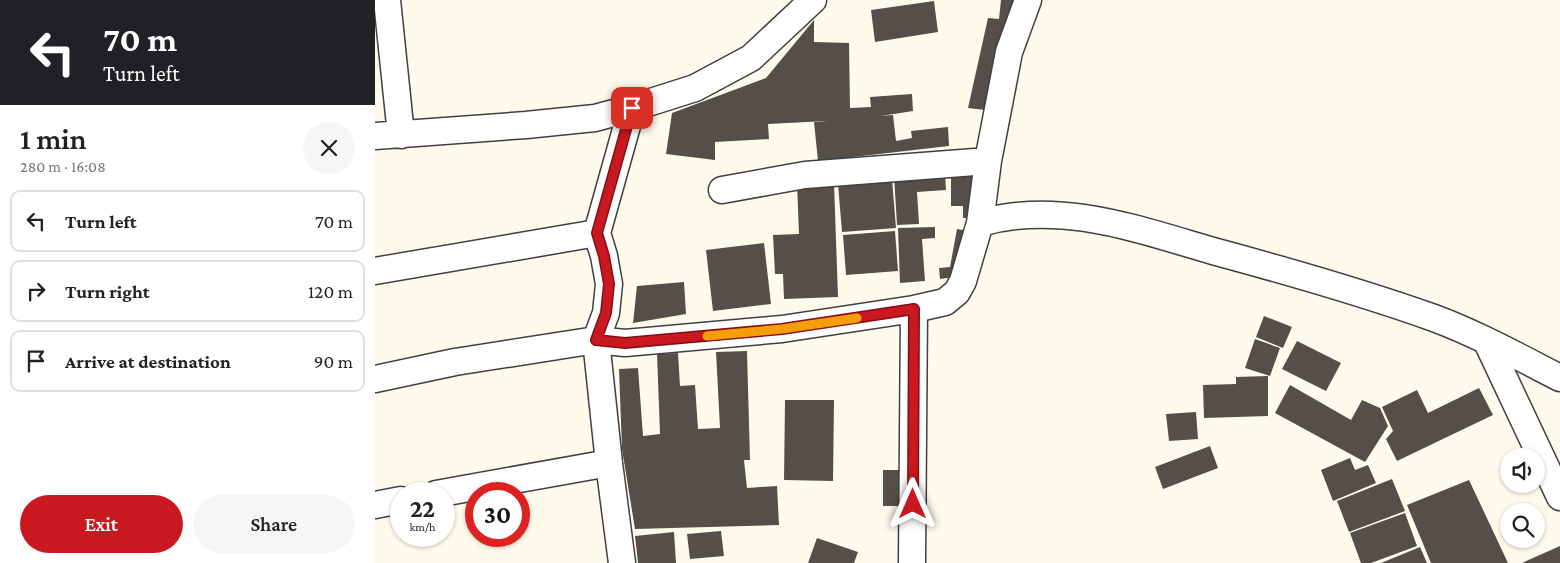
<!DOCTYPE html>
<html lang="en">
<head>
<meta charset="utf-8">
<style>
	:root { --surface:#fff; --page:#f6f6f6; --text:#222; --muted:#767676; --line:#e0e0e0; --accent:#c9181f }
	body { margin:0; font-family:"Crimson Pro",serif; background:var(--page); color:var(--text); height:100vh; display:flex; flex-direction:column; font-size:19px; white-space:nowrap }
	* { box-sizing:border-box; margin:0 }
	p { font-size:16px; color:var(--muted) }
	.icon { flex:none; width:28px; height:28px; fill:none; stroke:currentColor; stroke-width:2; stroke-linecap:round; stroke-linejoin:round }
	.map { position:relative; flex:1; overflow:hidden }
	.side { display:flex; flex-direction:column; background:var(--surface); width:375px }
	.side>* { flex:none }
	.hud { background:#202124; color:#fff; overflow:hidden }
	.buttons { position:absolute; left:1125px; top:448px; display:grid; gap:10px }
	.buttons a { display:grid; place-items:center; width:45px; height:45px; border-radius:50%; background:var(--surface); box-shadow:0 1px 4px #0004; font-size:25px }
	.speed { position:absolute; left:15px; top:482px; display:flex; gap:10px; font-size:25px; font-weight:700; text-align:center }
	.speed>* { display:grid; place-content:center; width:65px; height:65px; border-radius:50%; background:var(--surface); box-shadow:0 1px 4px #0004; line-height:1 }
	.speed small { font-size:12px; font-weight:400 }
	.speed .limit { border:8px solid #d22; background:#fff; color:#111 }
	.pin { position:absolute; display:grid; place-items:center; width:42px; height:42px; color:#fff; margin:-21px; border-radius:10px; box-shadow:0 2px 8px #0006 }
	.me { position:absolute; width:55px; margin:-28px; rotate:0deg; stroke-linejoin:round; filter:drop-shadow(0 0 4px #0008) }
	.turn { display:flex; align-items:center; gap:18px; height:105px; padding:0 20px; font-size:22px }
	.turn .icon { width:65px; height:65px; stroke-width:2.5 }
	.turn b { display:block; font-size:35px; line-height:42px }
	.round { display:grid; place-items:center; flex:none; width:52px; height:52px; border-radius:26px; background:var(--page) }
	.summary { display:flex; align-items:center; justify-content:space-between; height:85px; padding:0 20px }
	h1 { font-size:30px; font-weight:600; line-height:38px }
	.action { display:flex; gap:10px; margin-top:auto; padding:10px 20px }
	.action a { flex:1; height:58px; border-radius:30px; background:var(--accent); color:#fff; font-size:20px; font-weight:600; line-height:58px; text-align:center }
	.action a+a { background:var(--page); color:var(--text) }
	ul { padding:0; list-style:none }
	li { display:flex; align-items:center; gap:15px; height:62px; margin:0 10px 8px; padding:0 10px; border:2px solid var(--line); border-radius:10px }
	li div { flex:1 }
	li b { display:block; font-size:19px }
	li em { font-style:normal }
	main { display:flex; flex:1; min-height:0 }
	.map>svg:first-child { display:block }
	.building { fill:#564e48 }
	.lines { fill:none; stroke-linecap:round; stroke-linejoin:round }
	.minor-casing { stroke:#404040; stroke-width:29 }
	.minor { stroke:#fff; stroke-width:26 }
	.route-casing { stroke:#831014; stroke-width:12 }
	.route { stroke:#c9181f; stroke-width:9 }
	.slow { stroke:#f59e0b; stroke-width:9 }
</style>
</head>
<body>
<main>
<section class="side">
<div class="hud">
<div class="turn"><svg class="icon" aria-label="left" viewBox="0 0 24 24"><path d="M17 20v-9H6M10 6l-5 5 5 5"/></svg><div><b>70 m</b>Turn left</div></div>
</div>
<div class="summary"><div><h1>1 min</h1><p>280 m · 16:08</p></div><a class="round"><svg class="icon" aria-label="close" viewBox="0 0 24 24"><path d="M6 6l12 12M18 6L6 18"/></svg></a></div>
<ul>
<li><svg class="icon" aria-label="left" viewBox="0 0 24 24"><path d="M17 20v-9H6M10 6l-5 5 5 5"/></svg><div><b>Turn left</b></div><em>70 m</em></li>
<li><svg class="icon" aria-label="right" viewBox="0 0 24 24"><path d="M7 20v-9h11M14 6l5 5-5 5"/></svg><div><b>Turn right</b></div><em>120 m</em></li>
<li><svg class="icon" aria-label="arrive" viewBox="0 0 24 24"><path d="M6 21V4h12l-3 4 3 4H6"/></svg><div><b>Arrive at destination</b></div><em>90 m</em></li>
</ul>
<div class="action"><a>Exit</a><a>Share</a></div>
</section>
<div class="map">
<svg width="1185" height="563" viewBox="0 0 1185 563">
	<rect width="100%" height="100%" fill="#fffbec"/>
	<!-- building -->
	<path class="building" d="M626 0H641L619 111 593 108 613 18 624 19Z
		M559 1 563 32 500 42 496 10Z
		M439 20V42L474 43 475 108 496 107 495 97 537 94 538 111 506 116 518 115 521 141 537 138 536 131 573 127 574 146 443 161 439 122 452 121 393 124 394 139 340 142V160L291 154 297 113 391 78Z
		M570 173 571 190 542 192 544 224 522 225 519 176Z
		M576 174H598L599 218H588V206H576Z
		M517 179 521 228 467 232 463 184Z
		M459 183 463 297 409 299 408 274H400L398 235 424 234 422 184Z
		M560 227V238L547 239 550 281 525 283 523 228Z
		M582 229 594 231 586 276 565 279 564 268 575 267Z
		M520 231 523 271 471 275 468 235Z
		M389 243 396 304 338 311 331 250Z
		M309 282 311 314 258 323 262 286Z
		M889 316 917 327 908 348 881 337Z
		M880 339 905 348 895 376 870 368Z
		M922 341 966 363 951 391 907 369Z
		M372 351 375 460H369L372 488 402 486 404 525 260 529 247 449 244 369 263 368 268 436 285 434 282 354 303 353 305 386 320 385 323 429 345 428 341 352Z
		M893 376V416L829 418 828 385 861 384V377Z
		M915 385 976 420 987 400 1005 408 1013 426 990 462 900 413Z
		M1104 388 1118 415 1022 461 1011 439 1018 431 1007 407 1042 390 1053 413Z
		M410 400H459L458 481 409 480Z
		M821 412 823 439 794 441 791 414Z
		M835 446 843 468 788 489 780 467Z
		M975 458 980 470 993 465 1001 483 958 501 946 470Z
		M508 470H532V506H508Z
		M1017 479 1030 511 974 532 962 501Z
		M1094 480 1133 563H1056L1032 505Z
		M1030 513 1042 546 996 563H986L975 533Z
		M346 531 349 556 315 559 312 534Z
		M299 532 301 563H263L260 536Z
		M442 538 483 552 479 563H433Z
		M1185 546V563H1147Z
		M1045 547 1052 563H1006Z"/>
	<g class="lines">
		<!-- minor casing -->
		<g class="minor-casing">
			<path id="minor" d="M12 0 26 135
				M0 136 151 125 220 118 257 108 320 88 376 58 438 0
				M347 190 430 175 613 161
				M605 223 613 161 634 52 653 0
				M0 271 222 233
				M1112 342 1185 497
				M0 379 80 362 221 340 250 343 407 329 539 309 570 302 582 292 588 281 605 223C684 200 762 229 838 251 912 271 986 292 1059 318 1102 334 1144 357 1185 378
				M61 494 234 463
				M0 505 26 500
				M247 563 234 463 221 340 231 313 234 284 229 256 222 233 257 108
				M537 563 539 309"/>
		</g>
		<!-- minor -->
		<use href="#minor" class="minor"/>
	</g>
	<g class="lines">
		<!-- route casing -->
		<g class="route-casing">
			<path id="route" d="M257 108 222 233 229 256 234 284 231 313 221 340 250 343 407 329 539 309 538 504"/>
		</g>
		<!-- route -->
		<use href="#route" class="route"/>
		<!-- slow -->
		<path class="slow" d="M332 336 407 329 482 318"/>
	</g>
</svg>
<div class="buttons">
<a><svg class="icon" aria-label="sound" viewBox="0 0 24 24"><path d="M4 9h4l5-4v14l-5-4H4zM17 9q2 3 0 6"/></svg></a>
<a><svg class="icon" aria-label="search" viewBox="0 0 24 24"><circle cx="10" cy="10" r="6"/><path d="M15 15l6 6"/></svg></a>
</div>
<div class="speed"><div>22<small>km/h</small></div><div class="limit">30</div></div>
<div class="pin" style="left:257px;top:108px;background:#d93025"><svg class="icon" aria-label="arrive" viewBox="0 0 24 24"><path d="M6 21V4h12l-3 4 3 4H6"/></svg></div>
<svg class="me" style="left:538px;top:504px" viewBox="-20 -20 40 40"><path d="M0-17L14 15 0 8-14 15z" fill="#c9181f" stroke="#fff" stroke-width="4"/></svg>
</div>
</main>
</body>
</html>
